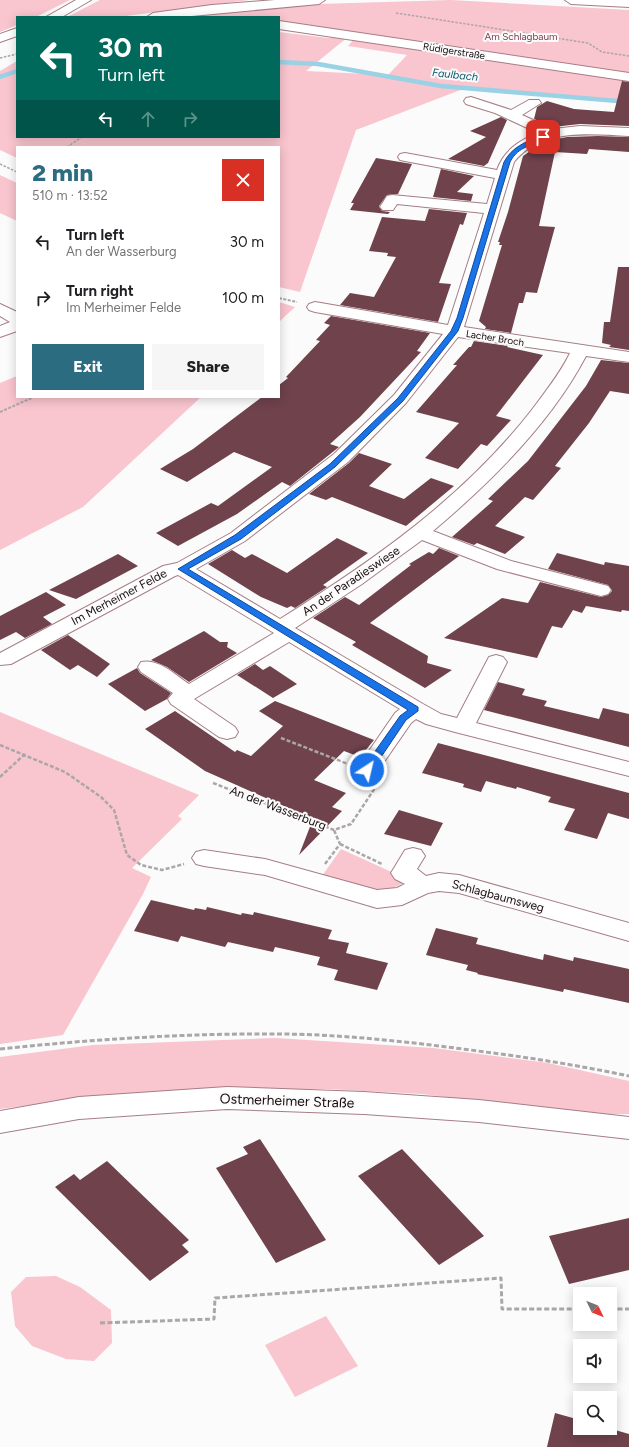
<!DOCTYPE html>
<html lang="en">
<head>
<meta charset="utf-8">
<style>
	:root { --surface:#fff; --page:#f6f6f6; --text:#202124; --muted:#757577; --accent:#2c6c80 }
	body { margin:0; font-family:Figtree,sans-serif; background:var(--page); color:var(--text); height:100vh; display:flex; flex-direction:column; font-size:15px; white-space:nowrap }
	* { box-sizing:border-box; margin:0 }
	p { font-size:13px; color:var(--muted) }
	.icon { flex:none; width:22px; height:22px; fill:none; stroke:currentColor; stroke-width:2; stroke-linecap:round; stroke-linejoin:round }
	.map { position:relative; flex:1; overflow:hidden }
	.panel { position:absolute; left:16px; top:146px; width:264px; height:252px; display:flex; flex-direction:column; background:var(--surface); border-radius:0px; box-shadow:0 2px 10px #0003 }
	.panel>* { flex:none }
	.top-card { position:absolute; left:16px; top:16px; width:264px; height:122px; border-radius:0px; box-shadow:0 2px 10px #0003; background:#00695c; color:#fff; overflow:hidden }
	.needle { width:26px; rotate:133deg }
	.fabs { position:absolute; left:573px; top:1287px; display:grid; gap:8px }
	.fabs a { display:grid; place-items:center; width:44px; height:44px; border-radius:0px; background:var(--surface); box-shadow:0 2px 10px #0003; font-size:20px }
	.pin { position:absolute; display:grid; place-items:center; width:34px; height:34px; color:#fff; margin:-17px; border-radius:8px; box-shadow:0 2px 6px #0006 }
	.me { position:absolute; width:44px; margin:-22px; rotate:35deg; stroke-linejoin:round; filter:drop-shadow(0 0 3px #0008) }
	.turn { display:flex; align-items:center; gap:14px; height:84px; padding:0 16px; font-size:18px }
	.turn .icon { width:52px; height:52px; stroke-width:2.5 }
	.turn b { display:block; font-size:28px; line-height:34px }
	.lanes { display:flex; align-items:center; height:38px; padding:0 16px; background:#0003; justify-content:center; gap:20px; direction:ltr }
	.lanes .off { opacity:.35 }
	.round { display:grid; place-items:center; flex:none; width:42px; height:42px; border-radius:0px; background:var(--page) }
	.head { display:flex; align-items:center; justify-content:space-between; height:68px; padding:0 16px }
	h1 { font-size:24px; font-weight:800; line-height:30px; color:var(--accent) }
	.cta { display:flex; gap:8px; margin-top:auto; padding:8px 16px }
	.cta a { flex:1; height:46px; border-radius:0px; background:var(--accent); color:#fff; font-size:16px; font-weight:800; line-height:46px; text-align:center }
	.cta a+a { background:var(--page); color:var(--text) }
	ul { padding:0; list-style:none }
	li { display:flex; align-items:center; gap:12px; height:56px; padding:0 16px }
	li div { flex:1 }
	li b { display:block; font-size:15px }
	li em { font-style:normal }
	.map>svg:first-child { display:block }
	.green { fill:#f9c5cf }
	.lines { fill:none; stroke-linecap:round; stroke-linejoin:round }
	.stream { stroke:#99d1e5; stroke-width:4.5 }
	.building { fill:#6f424c }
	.minor-casing { stroke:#a57e85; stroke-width:2 }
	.highway-casing { stroke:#a57e85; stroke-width:2 }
	.path-far3 { stroke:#aba6a7; stroke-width:1.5; stroke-dasharray:2.5 1.5; stroke-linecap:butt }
	.path-far2 { stroke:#aba6a7; stroke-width:2; stroke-dasharray:3 1.5; stroke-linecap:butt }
	.path-far1 { stroke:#aba6a7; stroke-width:2.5; stroke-dasharray:4 2; stroke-linecap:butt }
	.path { stroke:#aba6a7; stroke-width:3; stroke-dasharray:5 2.5; stroke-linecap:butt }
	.minor { fill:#fff; fill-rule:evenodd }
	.highway { fill:#fff; fill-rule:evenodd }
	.route { fill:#1a73e8; stroke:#114b97 }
	.labels { text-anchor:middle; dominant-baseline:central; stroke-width:4; stroke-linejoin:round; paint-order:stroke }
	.far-park-label { font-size:10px; fill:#7d3b4c; stroke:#fbfbfb }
	.far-street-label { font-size:10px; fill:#190b0e; stroke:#fbfbfb }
	.far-water-label { font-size:11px; font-style:italic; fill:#0b586c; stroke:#fbfbfb }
	.street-label { font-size:12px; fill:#190b0e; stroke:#fbfbfb }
	.near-street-label { font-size:14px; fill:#190b0e; stroke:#fbfbfb }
</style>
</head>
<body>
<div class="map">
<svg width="629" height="1447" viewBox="0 0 629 1447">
	<rect width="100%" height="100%" fill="#fbfbfb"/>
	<!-- green -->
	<path class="green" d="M0 0H70L36 17H17V25L0 32Z
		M100 0H249L118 17H67Z
		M451 0 629 10V74L279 22V17H174L194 14 319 4Z
		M279 32 328 38 348 37 306 71 388 75 407 55 348 46 355 38 629 79V101L463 89 356 130 300 292 279 287V147H17V158L0 150V71L17 61V137H279Z
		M0 175 17 183V221L0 213Z
		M279 302 295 307 279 322Z
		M17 376V397H201L83 507 0 550V383Z
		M0 712 199 795 178 816 182 819 132 868 151 877 143 894 63 1035 0 1044Z
		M341 849 407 879C385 902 349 883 322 876Z
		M276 1038 433 1048 548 1063 629 1081V1114L588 1115 422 1094 327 1089H220L106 1095 0 1109V1057L93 1045Z
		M56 1276 80 1287 111 1310 112 1343 94 1361 66 1359 32 1346 15 1326 11 1292 26 1277Z
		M326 1316 358 1366 295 1397 265 1345Z"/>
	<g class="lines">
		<!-- stream -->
		<path class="stream" d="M279 62 318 64 441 86 629 102
			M0 77 17 71"/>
	</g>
	<!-- building -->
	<path class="building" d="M622 81 629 82V126L580 124 553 127 534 119 537 107 547 101 574 109 614 112Z
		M501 117 507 120 488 163 484 166 448 159 486 137 470 131Z
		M598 136 629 137V152L589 149 587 154 555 152 539 226 555 227 537 293 526 292 523 303H519L511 333 485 329 486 327 479 321 502 245H499L500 242H498L508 212 523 156 539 145 552 140 567 137Z
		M376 158 412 164 398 194 387 195 379 206 382 211 390 212 388 214 350 210 354 203H351Z
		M441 169 474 176 457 192 473 194 471 201 433 197Z
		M429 209 467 213 463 225 460 224 439 283 451 284 438 322 340 305 350 293 374 297 396 257 387 256 388 253 369 251 382 217 425 221Z
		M618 267H629V350L609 347 611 345 602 343 604 322H610Z
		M331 316 430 333 417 351 421 352 360 417 330 444 339 447 290 486 282 482 237 514 178 546 156 533 211 503 218 506 272 467 234 452 187 482 160 469 193 449 262 397H279V385L288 378 286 377 320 341 316 340 330 325 324 323Z
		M474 341 508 346 507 347 543 355 496 416 511 420 487 446 481 444 458 469 425 458 459 423 416 412 457 365H453L469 347H471Z
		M601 360 629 363V394L610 391 589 423 555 466 561 468 533 500 525 497 495 526 525 537 505 554 477 543 474 545 452 537 493 501 488 499 528 461 586 386Z
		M359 453 392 464 369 486 404 499 431 478 454 486 406 526 332 497 326 500 309 494 349 463Z
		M337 538 368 553 323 585 327 587 295 608 291 606 287 608 261 597 208 564 232 550 245 558 252 554 287 573Z
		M439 548 459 556 370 623 428 656 427 663 452 670 425 688 352 645 356 642 313 618 345 597 359 605 411 565 409 564 429 552 433 554Z
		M557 553 604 565 605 562 629 566V611L622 610 621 612 586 606 582 613 573 610 562 628 552 626 537 658 444 638 502 598 528 603 540 582 601 597 608 595 612 591 608 585 548 569Z
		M118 554 138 566 76 599 49 590Z
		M46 592 66 605 43 617 52 624 25 638 16 632 0 640V616Z
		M204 631 220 642H228L227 647 237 653 189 682 167 667 151 660Z
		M68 635 110 664 97 677 78 665 70 670 41 650Z
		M255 664 263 670 270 666 297 684 273 698 237 675Z
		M137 668 140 673 171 693 167 699 145 711 108 684Z
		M498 682 525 689 522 695 547 701 544 706 599 719 603 708 629 714V747L484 710Z
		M275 701 374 740 360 757 344 751 314 780 346 793 332 807 342 811 299 855 313 819 205 771 145 729 175 711 235 752 237 750 251 756 283 726 259 711Z
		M438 743 629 793V819L608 813 597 839 564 830 575 809 548 802 551 797 517 787 516 789 486 781 481 792 463 787 464 784 422 773Z
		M399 810 443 823 431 846 384 834Z
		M151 900 194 910 195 908 206 910 207 907 241 915 242 913 253 915 254 912 332 930 328 939 349 943 346 953 388 963 377 990 334 980 338 970 317 965 320 957 275 947 273 952 228 942 225 947 181 936 178 942 134 931Z
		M436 928 478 938 476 944 543 960 544 954 573 961 574 957 629 969V1003L564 989 563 992 477 974 478 973 466 970 468 965 426 955Z
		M260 1139 326 1240 276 1263 216 1168 248 1154 243 1147Z
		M402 1149 484 1236 439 1265 358 1176Z
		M107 1161 189 1240 182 1245 189 1252 150 1281 55 1187 74 1174 80 1180Z
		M629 1218V1270L569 1284 549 1236Z
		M555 1413 580 1420V1428H608L629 1434V1447H547Z"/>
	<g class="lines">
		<!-- minor casing -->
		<g class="minor-casing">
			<path id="minor" d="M279 21 629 73V81L279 29Z
				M471 97 511 110 529 100H539L541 103 522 115 553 129 580 126 629 128V136C590 134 541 128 514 162L464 327 629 352V362L586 356C551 423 490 483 433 531L511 561 608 586 611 590 608 594 601 596 497 569 422 540 362 584 295 628 423 704 441 714 457 718 489 657 496 655 503 657 507 662 476 723 629 762V776L455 732 426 724 416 719 411 723 375 775 367 777 359 775 356 770 395 713 400 709 289 642 194 699 235 727 238 732 235 737 227 739 219 737 171 704 168 699 173 693 141 672 138 667 141 662C159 658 175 675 189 684L274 633 178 575 175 576 11 664 0 665V653L163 566 177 563 231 533 334 454 394 395 443 334 315 312 309 310 307 307 309 304 315 302 448 325 484 213 397 204 393 210H383L380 207 387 196 392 195 487 204 495 178 405 161 400 160 398 157 400 154 405 153 497 170C504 150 520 140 538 133L495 113 466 104 464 101 466 98ZM458 337 570 353C560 374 545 392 531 411 463 498 373 561 280 619L196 569 245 541 348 462 406 403Z
				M0 304 17 312V331L0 337V326L10 322 0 316Z
				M413 848 421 850 425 856 417 869 426 876 439 873 459 875 629 923V941L459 893 439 891 428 893 402 905 377 908 265 875 204 866 196 864 192 858 196 852 204 850 265 859 377 890 397 888 405 884 395 879 391 873 405 850Z
				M227 1087 364 1092 479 1100 629 1117V1139L479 1122 364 1114 227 1109 79 1119 0 1133V1111L79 1097Z"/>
		</g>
		<!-- highway casing -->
		<g class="highway-casing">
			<path id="highway" d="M76 0H91L62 17H46Z
				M275 0H325L319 4 181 17H147L153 13 212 5Z
				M565 0H629V7L571 4Z
				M17 28V36L0 42V34Z"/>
		</g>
		<!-- path-far3 -->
		<path class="path-far3" d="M396 13 588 43 602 52 629 56
			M0 58 17 54
			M67 147 82 137
			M0 164 17 172"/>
		<!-- path-far2 -->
		<path class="path-far2" d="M279 298 297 302
			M0 412 34 397"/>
		<!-- path-far1 -->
		<path class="path-far1" d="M281 738 348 764
			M0 745 65 772 101 797 114 810 127 855 141 865 162 870 184 864
			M0 777 25 754
			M213 783 334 830 351 824 375 788
			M340 844 382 864
			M325 864 340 844 334 830"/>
		<!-- path -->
		<path class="path" d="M0 1049C95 1039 190 1033 285 1034 352 1035 419 1043 485 1052 533 1058 581 1066 629 1076
			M610 1309H629
			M100 1323 214 1319 215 1298 501 1278 502 1309H580"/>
		<!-- minor -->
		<use href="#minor" class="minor"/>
		<!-- highway -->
		<use href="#highway" class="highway"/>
	</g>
	<!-- route -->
	<path class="route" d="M541 136 546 137C532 147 519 145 510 162L463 318 458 331 403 401 335 467 241 539 188 569 418 707V711L406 720 371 772H364V767L400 716 408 710 178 569 235 535 330 464 398 398 451 331 457 318 504 162C512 147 525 142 541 136Z"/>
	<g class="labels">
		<!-- far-park labels -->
		<g class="far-park-label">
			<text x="521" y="36">Am Schlagbaum</text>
		</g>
		<!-- far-street labels -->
		<g class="far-street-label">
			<text transform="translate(454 51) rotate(9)">Rüdigerstraße</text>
			<text transform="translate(495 338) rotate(9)">Lacher Broch</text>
		</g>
		<!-- far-water labels -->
		<g class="far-water-label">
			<text transform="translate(455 75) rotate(6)">Faulbach</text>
		</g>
		<!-- street labels -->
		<g class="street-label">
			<text transform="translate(351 581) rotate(-34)">An der Paradieswiese</text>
			<text transform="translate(119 597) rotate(-28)">Im Merheimer Felde</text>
			<text transform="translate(278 808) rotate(21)">An der Wasserburg</text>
			<text transform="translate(498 896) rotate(15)">Schlagbaumsweg</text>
		</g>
		<!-- near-street labels -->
		<g class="near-street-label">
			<text transform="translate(287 1101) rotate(2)">Ostmerheimer Straße</text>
		</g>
	</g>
</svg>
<div class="fabs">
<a><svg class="needle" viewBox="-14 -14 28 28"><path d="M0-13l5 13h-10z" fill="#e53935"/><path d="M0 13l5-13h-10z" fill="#757577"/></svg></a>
<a><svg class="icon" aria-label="sound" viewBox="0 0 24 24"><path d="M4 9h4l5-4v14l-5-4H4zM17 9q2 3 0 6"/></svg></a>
<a><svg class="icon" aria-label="search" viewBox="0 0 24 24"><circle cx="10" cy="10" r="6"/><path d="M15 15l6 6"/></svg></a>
</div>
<div class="pin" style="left:543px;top:137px;background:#d93025"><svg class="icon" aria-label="arrive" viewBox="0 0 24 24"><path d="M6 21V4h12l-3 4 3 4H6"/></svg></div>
<svg class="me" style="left:367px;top:770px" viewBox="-20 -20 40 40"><circle r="17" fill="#1a73e8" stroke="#fff" stroke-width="3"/><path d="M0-11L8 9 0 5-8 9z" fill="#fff"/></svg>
<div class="top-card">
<div class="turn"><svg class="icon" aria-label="left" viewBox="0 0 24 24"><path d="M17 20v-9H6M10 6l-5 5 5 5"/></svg><div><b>30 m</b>Turn left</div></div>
<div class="lanes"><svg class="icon" aria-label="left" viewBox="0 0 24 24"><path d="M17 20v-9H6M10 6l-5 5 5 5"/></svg><svg class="icon off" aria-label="ahead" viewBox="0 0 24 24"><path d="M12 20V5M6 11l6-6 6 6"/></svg><svg class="icon off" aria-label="right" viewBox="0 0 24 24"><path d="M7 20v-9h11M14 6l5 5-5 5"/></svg></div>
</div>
<section class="panel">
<div class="head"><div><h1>2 min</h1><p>510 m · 13:52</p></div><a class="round" style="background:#d93025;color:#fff"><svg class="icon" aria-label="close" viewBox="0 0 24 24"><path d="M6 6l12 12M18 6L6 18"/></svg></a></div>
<ul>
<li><svg class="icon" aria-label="left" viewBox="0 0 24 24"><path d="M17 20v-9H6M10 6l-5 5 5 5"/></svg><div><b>Turn left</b><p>An der Wasserburg</p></div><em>30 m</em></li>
<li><svg class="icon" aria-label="right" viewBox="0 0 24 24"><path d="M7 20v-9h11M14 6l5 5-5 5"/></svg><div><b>Turn right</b><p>Im Merheimer Felde</p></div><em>100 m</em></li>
</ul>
<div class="cta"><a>Exit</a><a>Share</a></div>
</section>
</div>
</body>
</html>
